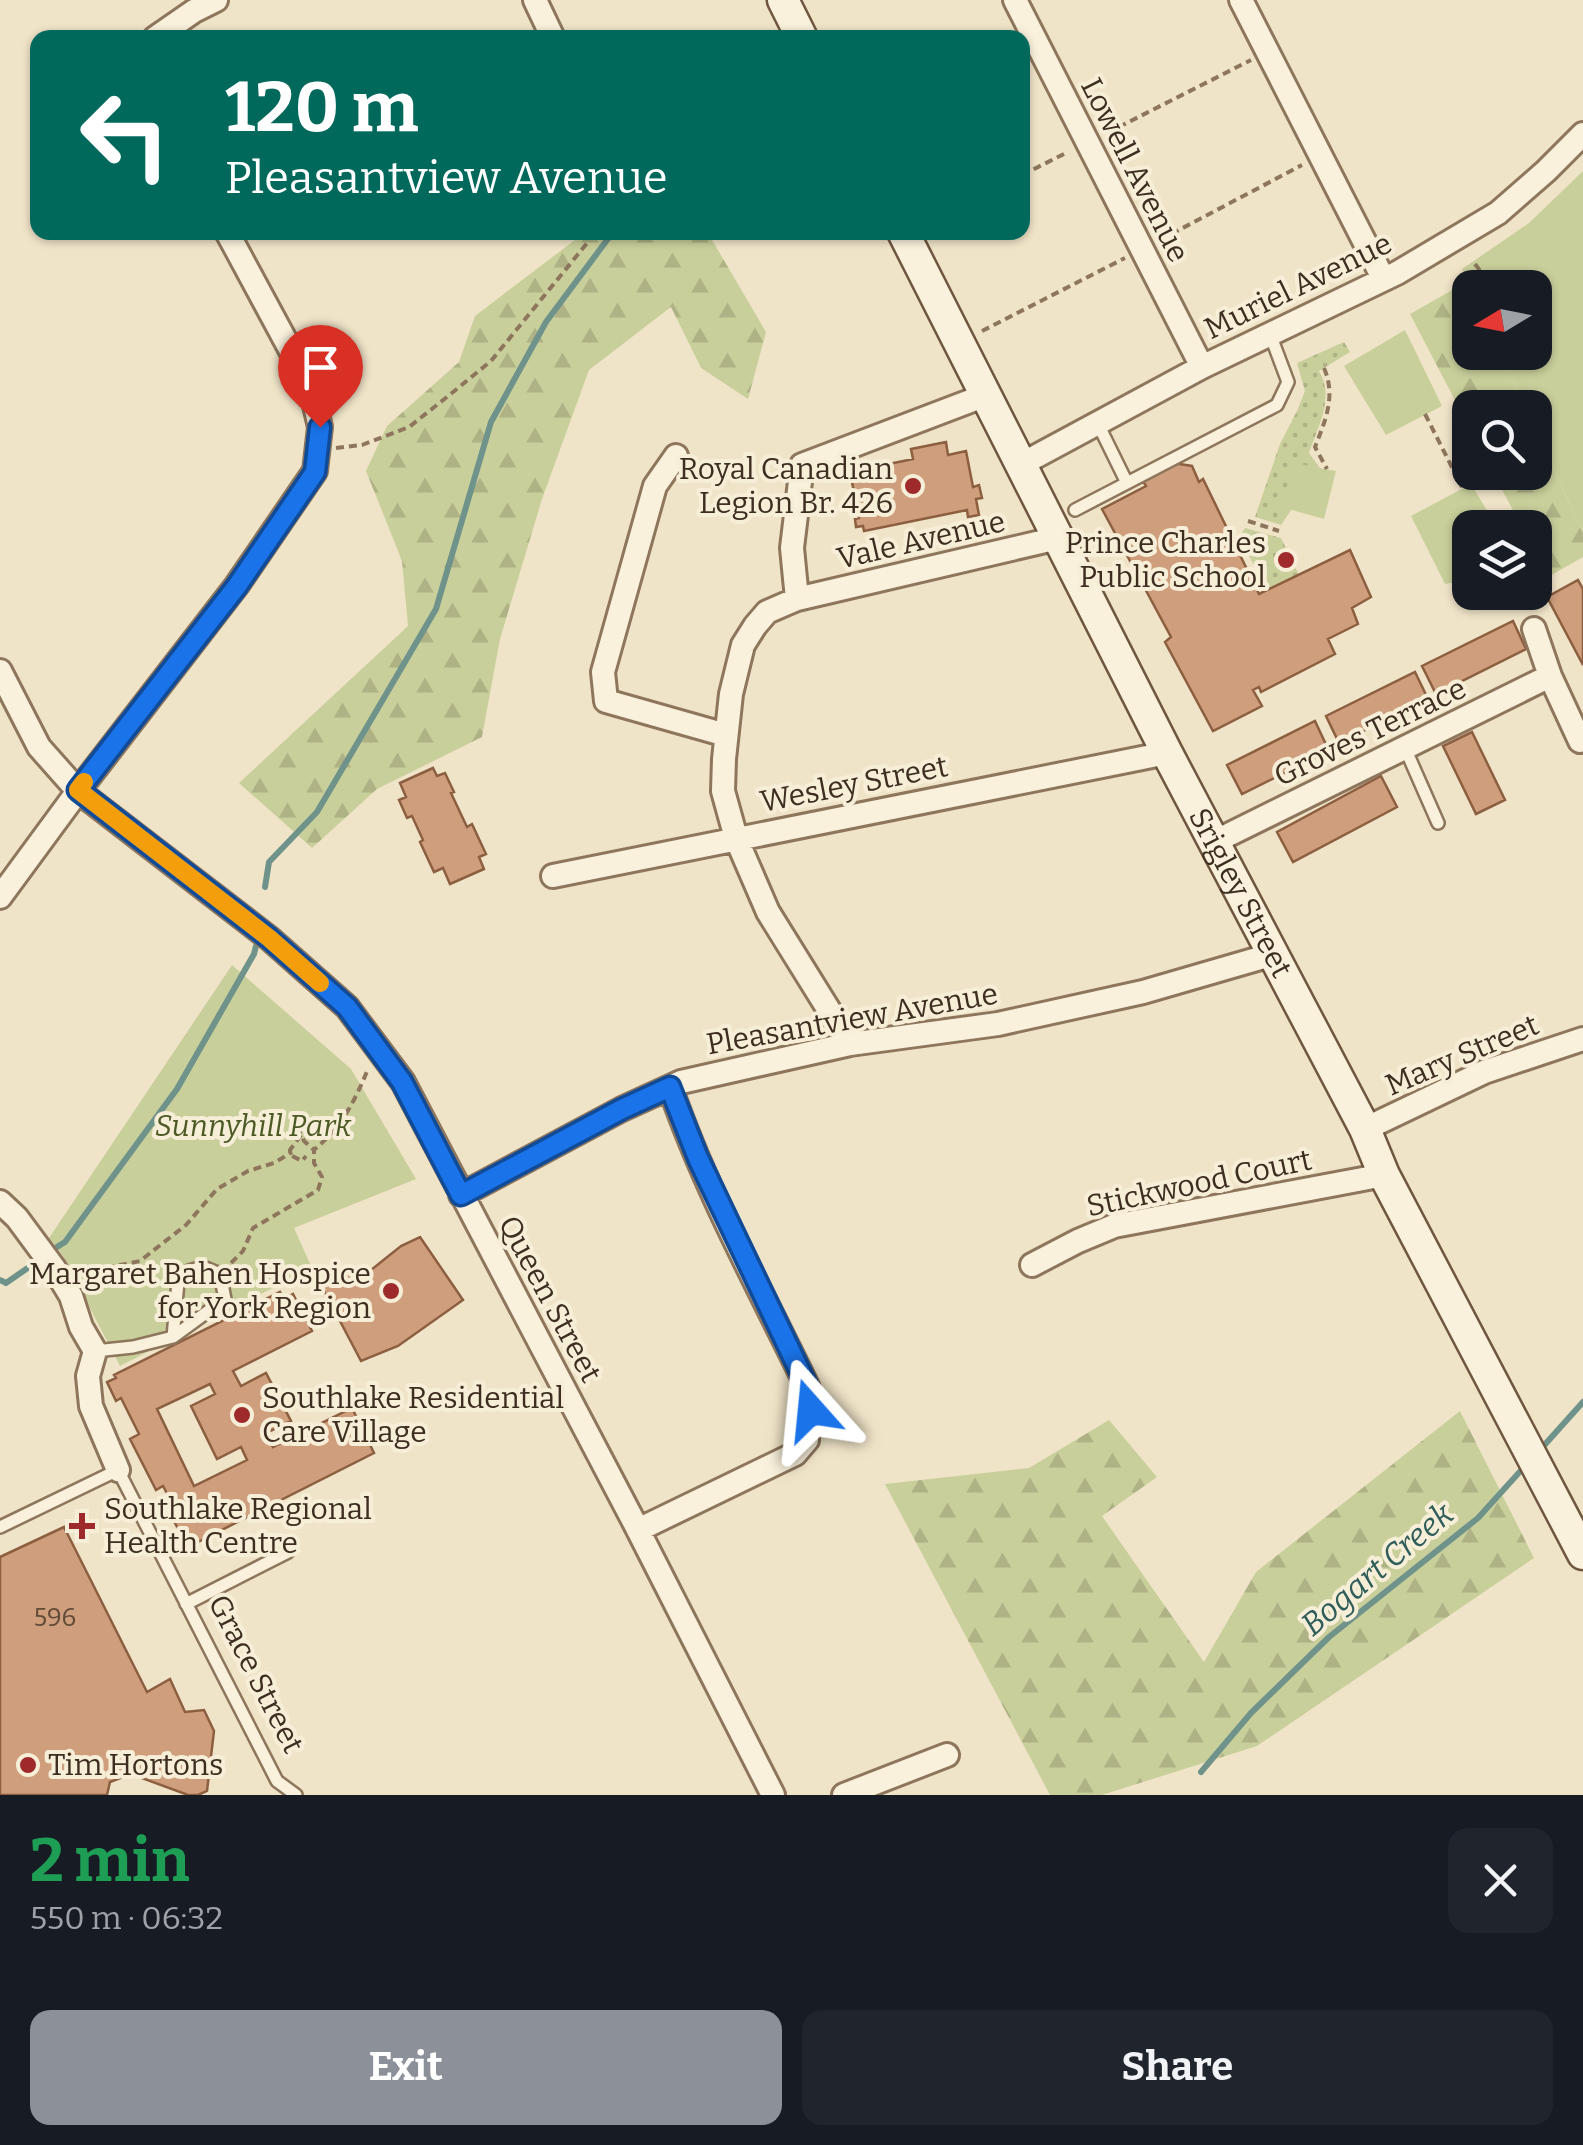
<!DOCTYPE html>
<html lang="en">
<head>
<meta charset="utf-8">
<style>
	:root { --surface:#171b24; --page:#20242c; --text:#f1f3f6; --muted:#9ea1a6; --accent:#8c9099 }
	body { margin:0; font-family:Bitter,serif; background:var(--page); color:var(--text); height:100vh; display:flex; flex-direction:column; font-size:38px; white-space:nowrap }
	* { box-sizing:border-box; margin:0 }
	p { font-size:32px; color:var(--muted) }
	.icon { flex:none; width:55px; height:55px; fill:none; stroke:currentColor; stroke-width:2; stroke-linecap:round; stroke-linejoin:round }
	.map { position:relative; height:1795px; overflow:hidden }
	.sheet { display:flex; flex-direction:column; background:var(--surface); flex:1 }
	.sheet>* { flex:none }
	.hud { position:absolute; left:30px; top:30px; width:1000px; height:210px; border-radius:20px; box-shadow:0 2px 8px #0004; background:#00695c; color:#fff; overflow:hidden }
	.needle { width:65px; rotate:260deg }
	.fabs { position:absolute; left:1452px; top:270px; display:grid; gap:20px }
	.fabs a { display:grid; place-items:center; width:100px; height:100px; border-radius:20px; background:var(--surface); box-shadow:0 2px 8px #0004; font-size:50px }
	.pin { position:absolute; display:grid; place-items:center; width:85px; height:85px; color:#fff; margin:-102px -42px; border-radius:50% 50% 50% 0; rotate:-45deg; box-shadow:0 0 10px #0007 }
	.pin .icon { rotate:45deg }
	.me { position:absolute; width:110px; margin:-55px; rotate:342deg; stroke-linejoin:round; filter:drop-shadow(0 0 8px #0008) }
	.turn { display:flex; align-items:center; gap:35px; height:210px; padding:0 30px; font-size:45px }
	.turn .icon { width:130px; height:130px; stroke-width:2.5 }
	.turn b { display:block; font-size:70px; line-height:85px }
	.round { display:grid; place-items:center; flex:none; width:105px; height:105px; border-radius:20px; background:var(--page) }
	.overview { display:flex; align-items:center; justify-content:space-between; height:170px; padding:0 30px }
	h1 { font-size:60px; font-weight:700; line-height:75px; color:#1e9e55 }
	.cta { display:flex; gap:20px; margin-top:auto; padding:20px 30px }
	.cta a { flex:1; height:115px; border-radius:20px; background:var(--accent); color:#fff; font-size:40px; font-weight:700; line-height:115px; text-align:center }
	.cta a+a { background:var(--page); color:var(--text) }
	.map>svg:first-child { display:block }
	.grass { fill:url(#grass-dots) }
	.forest { fill:url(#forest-firs) }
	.park { fill:#c9cf9b }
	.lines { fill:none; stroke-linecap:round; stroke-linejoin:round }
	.stream { stroke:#6f938a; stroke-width:6 }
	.building { fill:#cf9f7d; stroke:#8d5f41; stroke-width:2.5; fill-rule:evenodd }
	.lane-casing { stroke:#8d765c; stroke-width:16 }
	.street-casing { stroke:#8d765c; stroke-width:28 }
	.secondary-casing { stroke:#6f573f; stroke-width:35 }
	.path { stroke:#8d765c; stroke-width:4; stroke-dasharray:8 5; stroke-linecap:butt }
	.lane { stroke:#faf1dc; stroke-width:11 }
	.street { stroke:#faf1dc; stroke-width:22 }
	.secondary { stroke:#faf1dc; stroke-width:30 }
	.route-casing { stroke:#114b97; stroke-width:25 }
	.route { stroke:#1a73e8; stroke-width:18 }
	.slow { stroke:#f59e0b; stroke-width:18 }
	.poi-dot { fill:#9e2a2b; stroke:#f7eed8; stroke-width:4 }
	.labels { text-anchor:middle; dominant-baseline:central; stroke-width:8; stroke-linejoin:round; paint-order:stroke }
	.number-label { font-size:25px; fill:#624a37 }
	.street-label { font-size:30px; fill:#3d2e20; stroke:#f7eed8 }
	.poi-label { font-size:30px; fill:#3d2e20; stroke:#f7eed8; text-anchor:end }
	.park-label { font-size:30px; font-style:italic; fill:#4d5a26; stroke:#f7eed8 }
	.water-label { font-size:32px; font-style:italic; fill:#2f5d5a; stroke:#f7eed8 }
</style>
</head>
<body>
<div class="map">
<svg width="1583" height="1795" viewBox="0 0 1583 1795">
	<defs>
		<pattern id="grass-dots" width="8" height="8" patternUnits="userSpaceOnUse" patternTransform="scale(2.5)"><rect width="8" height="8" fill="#c9cf9b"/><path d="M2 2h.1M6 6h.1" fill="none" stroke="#aeb285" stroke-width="1.8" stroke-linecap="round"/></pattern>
		<pattern id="forest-firs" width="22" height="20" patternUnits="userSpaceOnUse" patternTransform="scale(2.5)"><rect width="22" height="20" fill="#c9cf9b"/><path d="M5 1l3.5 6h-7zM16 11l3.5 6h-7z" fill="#aeb285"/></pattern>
	</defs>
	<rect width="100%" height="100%" fill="#f0e4c8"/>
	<!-- grass -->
	<path class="grass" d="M1344 342 1350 352 1319 371C1335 398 1318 426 1309 453L1320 468 1294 464 1292 509 1281 525 1255 517 1280 444 1297 411 1305 391 1297 363Z
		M1245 528 1281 538 1299 575 1268 590 1239 538Z"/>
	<!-- forest -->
	<path class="forest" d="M584 233H708L766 332 748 399 701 368 671 307 589 370 542 499 500 639 482 737 377 789 312 848 239 783 408 626 402 561 366 471 387 426 459 362 475 316Z
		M1468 281 1471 287 1470 352 1500 353 1526 407 1470 408V429L1410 314Z
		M1535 428 1583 533V557L1548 577 1535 552V528L1522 527 1493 473 1535 472Z
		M1460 1411 1534 1558 1257 1746 1102 1795H1050L885 1484 1029 1468 1109 1420 1157 1477 1102 1516 1204 1662 1256 1572Z"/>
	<!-- park -->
	<path class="park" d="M1583 171V533L1535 428V408L1526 407 1500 353 1535 352V288L1471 287 1462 269 1529 223Z
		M1405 330 1442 406 1386 435 1344 366Z
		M1294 463 1336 471 1324 519 1281 507Z
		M1471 484 1497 527 1470 528V575L1457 582 1445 584 1411 516Z
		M232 965 351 1069 416 1179 294 1228 312 1268 120 1366 63 1256 49 1238Z"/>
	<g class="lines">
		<!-- stream -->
		<path class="stream" d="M265 887 269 862 317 812 436 609 491 422 546 322 613 232
			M57 1247 65 1242 177 1089 254 954 256 946
			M0 1280 6 1283 32 1265
			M1540 1450 1583 1402
			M1201 1772 1251 1713 1329 1637 1478 1518 1525 1466"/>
	</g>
	<!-- building -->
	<path class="building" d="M946 442 948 455 966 451 973 487 979 485 982 498 976 499 979 515 968 517 967 510 864 531 863 526 856 527 855 519 859 518 850 472 913 459 911 449Z
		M1173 463 1192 466 1199 482 1203 479 1259 594 1350 550 1371 597 1352 608 1358 624 1328 639 1335 654 1261 692 1259 687 1253 690 1262 706 1213 731 1165 642 1171 637 1102 509 1146 486 1142 480Z
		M1578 580 1583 589V665L1547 597Z
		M1513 621 1526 649 1436 694 1422 666Z
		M1415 672 1428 699 1339 743 1326 716Z
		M1315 721 1329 751 1242 794 1227 765Z
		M1472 732 1505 800 1476 814 1443 746Z
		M433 768 437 776 445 773 454 792 451 793 467 827 472 824 486 854 479 857 484 869 450 884 443 868 434 872 420 842 423 840 412 816 407 818 399 800 406 797 400 783Z
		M1381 776 1397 807 1293 862 1277 832Z
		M420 1237 463 1300 398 1346 361 1361 319 1281 345 1268 356 1282 401 1246Z
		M280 1292 284 1299 293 1294 312 1331 233 1371 241 1386 266 1373 291 1421 266 1433 273 1447 352 1408 374 1453 194 1544 191 1539 185 1542 175 1523 181 1520 163 1486 156 1490 130 1439 139 1434 121 1398 116 1401 107 1382 116 1378 114 1375ZM210 1384 215 1394 191 1406 217 1459 241 1447 247 1460 194 1486 157 1409Z
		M64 1527 147 1692 170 1679 185 1712 204 1710 214 1731 207 1791 198 1795H188L131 1774 110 1782 107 1795H0V1557Z"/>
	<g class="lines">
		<!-- lane casing -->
		<g class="lane-casing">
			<path id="lane" d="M1098 424 1127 483
				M1075 510 1277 405 1288 382 1270 334
				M1405 748 1438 823
				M95 1351 133 1347 173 1337 225 1299 220 1274 203 1267 189 1271 178 1282 173 1337
				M0 1527 118 1470 277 1781 296 1795
				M186 1604 288 1552"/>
		</g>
		<!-- street casing -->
		<g class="street-casing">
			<path id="street" d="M535 0 553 38
				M1015 0 1202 367
				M1241 0 1383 278
				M155 38 194 11 216 0
				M676 456 655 486 603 672 606 701 726 735
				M1020 465 1202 367 1397 273 1498 213 1546 171 1583 134
				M797 599 792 548 802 465 986 395
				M1534 629 1550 676 1580 741
				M0 671 39 747 78 791 269 938 347 1007 403 1082 634 1522 773 1795
				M1216 841 1550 676
				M553 876 1167 753
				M0 897 78 791 237 585 315 471 320 427 311 388 227 232
				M850 1044 768 912 736 838 723 791 724 759 731 694 743 645 755 626 767 612 797 599 1058 538
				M1365 1129 1484 1072 1583 1039
				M461 1195 622 1109 681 1082 850 1044 998 1024 1143 992 1274 954
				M0 1202 17 1218 54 1268 71 1296 81 1327 95 1351 88 1376 91 1406 118 1470
				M1032 1265 1078 1241 1114 1226 1384 1175
				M638 1530 795 1454 807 1440V1422L811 1410 808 1388C760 1289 706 1191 670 1087
				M844 1795 947 1755"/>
		</g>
		<!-- secondary casing -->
		<g class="secondary-casing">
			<g id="secondary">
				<path d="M783 0 802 38"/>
				<path id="s1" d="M903 232 1167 753 1365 1129 1384 1175 1583 1554"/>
			</g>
		</g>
		<!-- path -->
		<path class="path" d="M1107 133 1251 60
			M1022 175 1068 152
			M1160 240 1302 165
			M1475 264 1481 272 1510 288
			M1535 300 1550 308
			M982 331 1125 258
			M1324 368C1336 396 1326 419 1315 447L1327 469
			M1425 414 1462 487
			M336 448 362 445 409 427 447 397 491 361 588 242 585 232
			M1248 521 1279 531
			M297 1127 304 1141 314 1150
			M301 1135 290 1150V1155L302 1161 306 1156
			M231 1263 243 1251 253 1228 318 1190 322 1177 314 1163V1150C342 1126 354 1103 368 1069
			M85 1281 96 1270 140 1261 186 1225 217 1189 248 1171 274 1163 292 1152"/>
		<!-- lane -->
		<use href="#lane" class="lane"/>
		<!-- street -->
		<use href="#street" class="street"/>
		<!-- secondary -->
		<use href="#secondary" class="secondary"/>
	</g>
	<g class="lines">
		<!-- route casing -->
		<g class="route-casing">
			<path id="route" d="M320 427 315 472 237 586 78 790 269 938 347 1007 402 1082 461 1195 622 1109 670 1087 698 1158 808 1388 811 1410"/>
		</g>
		<!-- route -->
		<use href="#route" class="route"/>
		<!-- slow -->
		<path class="slow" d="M84 782 78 790 269 938 320 983"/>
	</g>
	<!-- markers -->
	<g class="poi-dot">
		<circle cx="913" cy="486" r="10"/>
		<circle cx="1286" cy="560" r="10"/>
		<circle cx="391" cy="1291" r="10"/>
		<circle cx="242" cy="1415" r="10"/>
		<path d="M77 1511h10v10h10v10h-10v10h-10v-10h-10v-10h10z"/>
		<circle cx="28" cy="1765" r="10"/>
	</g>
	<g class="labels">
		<!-- number labels -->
		<g class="number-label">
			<text x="55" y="1618">596</text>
		</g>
		<!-- street labels -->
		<g class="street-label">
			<text transform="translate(1135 170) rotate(63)">Lowell Avenue</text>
			<text transform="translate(1298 286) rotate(-26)">Muriel Avenue</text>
			<text transform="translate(921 540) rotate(-13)">Vale Avenue</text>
			<text transform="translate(1370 732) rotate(-26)">Groves Terrace</text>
			<text transform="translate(854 784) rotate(-11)">Wesley Street</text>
			<text stroke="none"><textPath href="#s1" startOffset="742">Srigley Street</textPath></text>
			<text transform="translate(852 1019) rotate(-10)">Pleasantview Avenue</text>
			<text transform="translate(1462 1055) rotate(-23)">Mary Street</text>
			<text transform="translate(1199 1183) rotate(-12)">Stickwood Court</text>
			<text transform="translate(550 1299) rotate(62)">Queen Street</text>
			<text transform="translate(256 1674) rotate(63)">Grace Street</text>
		</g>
		<!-- poi labels -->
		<g class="poi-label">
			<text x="893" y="469">Royal Canadian<tspan x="893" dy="34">Legion Br. 426</tspan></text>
			<text x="1266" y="543">Prince Charles<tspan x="1266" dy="34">Public School</tspan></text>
			<text x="371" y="1274">Margaret Bahen Hospice<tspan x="371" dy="34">for York Region</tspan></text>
			<text x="262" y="1398" text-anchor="start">Southlake Residential<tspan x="262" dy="34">Care Village</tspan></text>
			<text x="104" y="1509" text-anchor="start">Southlake Regional<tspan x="104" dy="34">Health Centre</tspan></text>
			<text x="48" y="1765" text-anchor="start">Tim Hortons</text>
		</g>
		<!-- park labels -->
		<g class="park-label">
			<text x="253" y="1126">Sunnyhill Park</text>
		</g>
		<!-- water labels -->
		<g class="water-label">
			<text transform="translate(1377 1569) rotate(-40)">Bogart Creek</text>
		</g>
	</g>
</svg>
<div class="fabs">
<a><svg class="needle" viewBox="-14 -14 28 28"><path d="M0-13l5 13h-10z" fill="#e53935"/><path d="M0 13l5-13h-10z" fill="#9ea1a6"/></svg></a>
<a><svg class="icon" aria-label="search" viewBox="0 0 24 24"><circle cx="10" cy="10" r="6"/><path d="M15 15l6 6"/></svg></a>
<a><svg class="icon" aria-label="layers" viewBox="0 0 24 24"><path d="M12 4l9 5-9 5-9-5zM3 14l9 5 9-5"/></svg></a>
</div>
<div class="pin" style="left:320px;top:427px;background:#d93025"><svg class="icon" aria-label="arrive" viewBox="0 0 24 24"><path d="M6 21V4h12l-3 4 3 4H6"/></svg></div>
<svg class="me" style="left:811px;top:1410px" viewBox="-20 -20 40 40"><path d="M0-17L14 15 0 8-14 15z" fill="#1a73e8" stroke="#fff" stroke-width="4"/></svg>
<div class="hud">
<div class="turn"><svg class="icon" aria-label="left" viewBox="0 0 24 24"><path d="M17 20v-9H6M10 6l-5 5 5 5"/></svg><div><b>120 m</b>Pleasantview Avenue</div></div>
</div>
</div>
<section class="sheet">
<div class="overview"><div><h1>2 min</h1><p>550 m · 06:32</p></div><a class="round"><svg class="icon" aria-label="close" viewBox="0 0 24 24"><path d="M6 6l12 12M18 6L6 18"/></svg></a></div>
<div class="cta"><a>Exit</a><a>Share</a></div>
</section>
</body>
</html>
